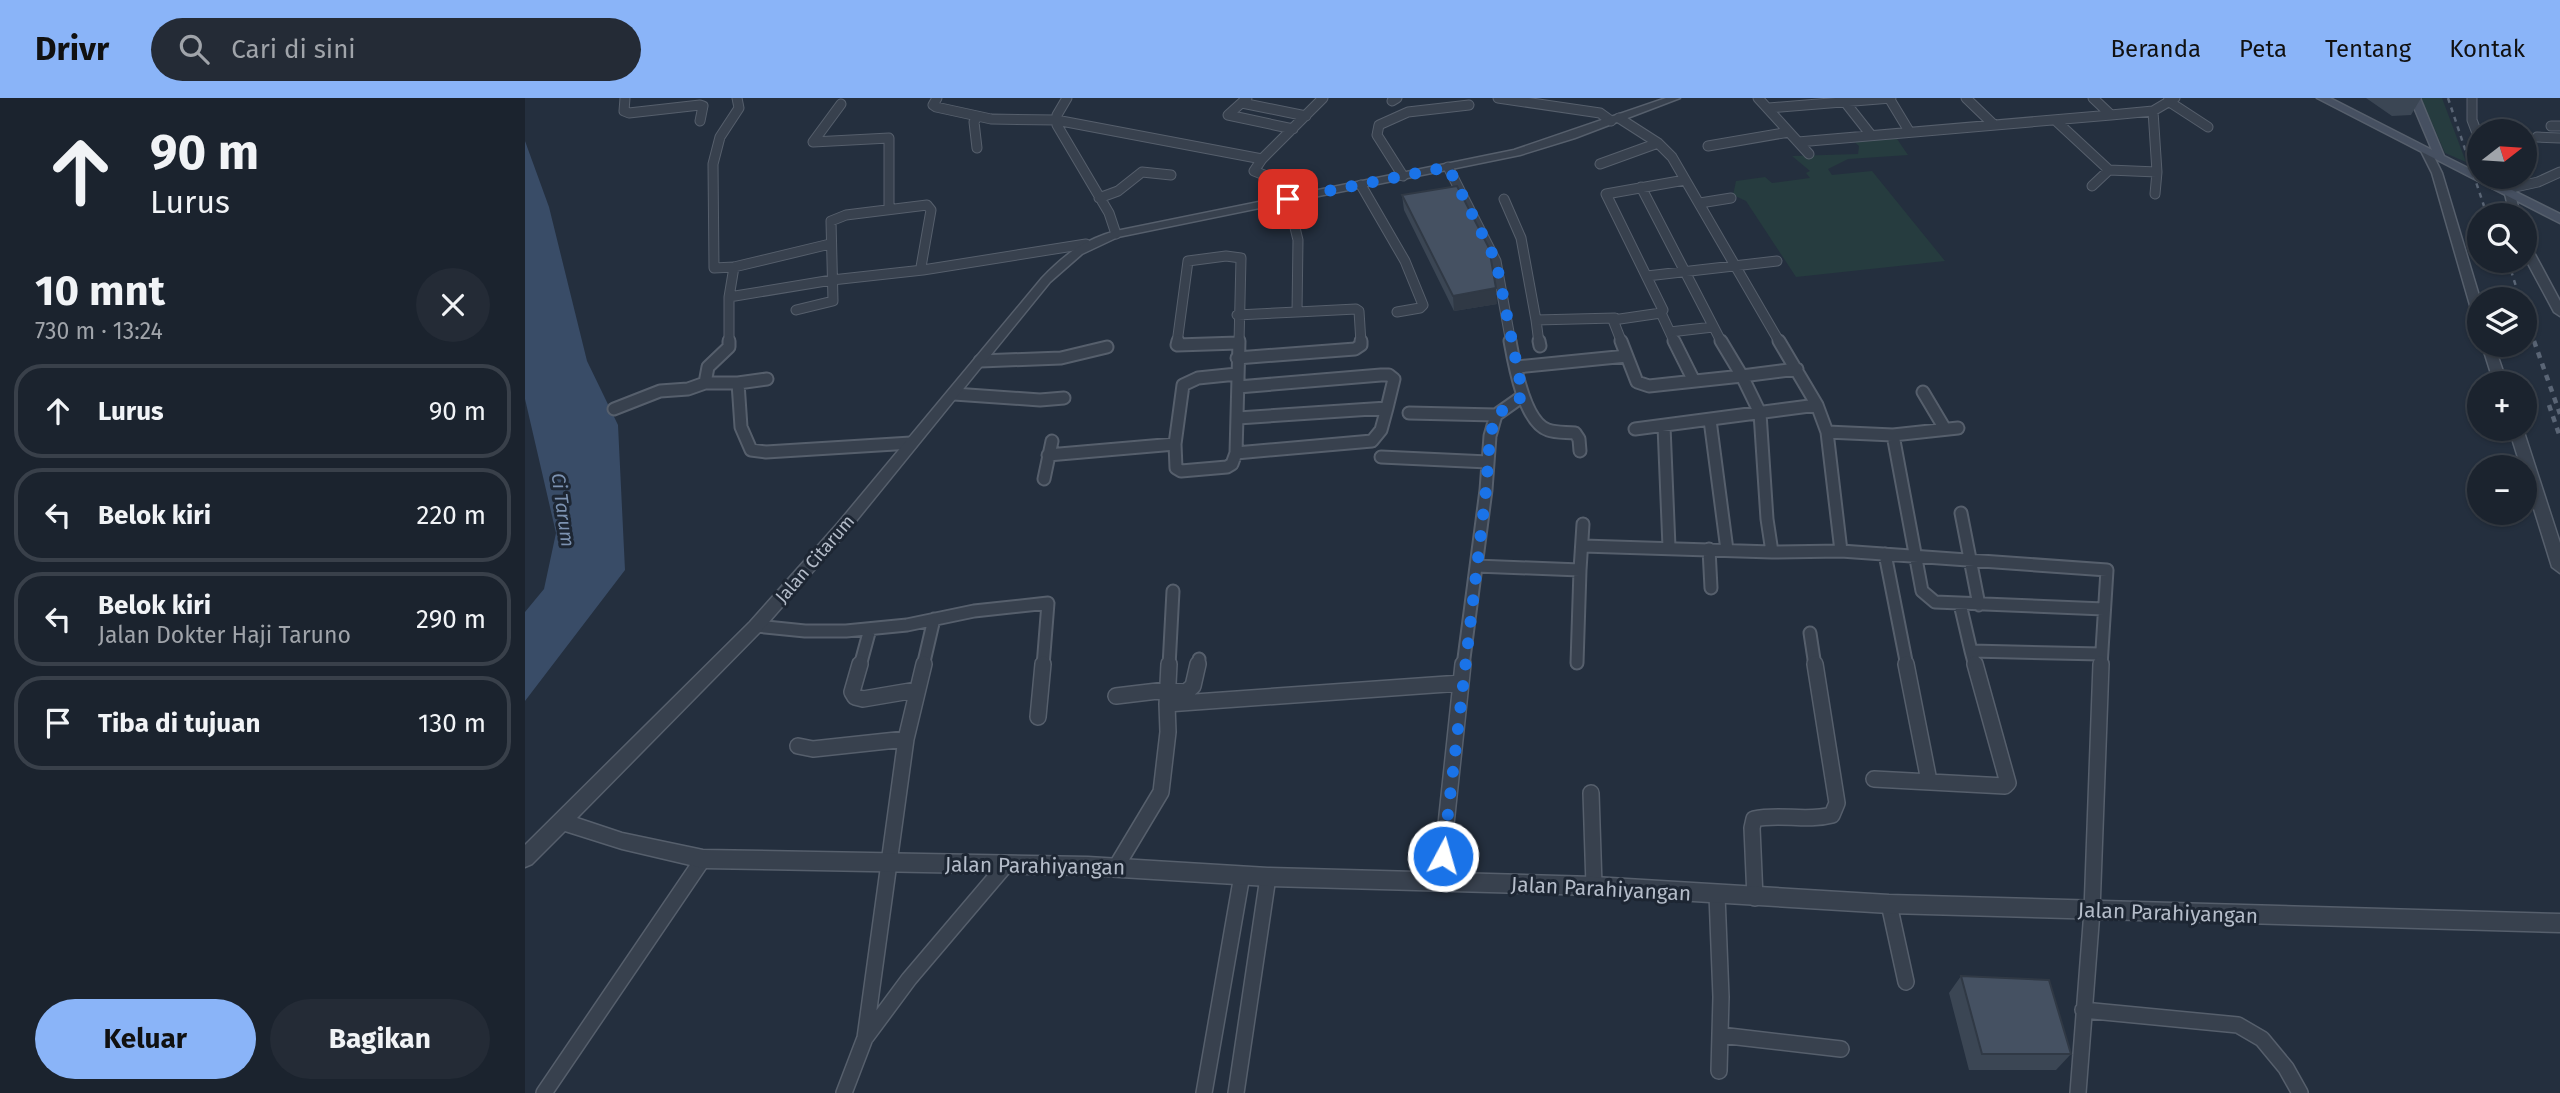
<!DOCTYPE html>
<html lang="id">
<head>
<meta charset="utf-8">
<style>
	:root { --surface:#1b232e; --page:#242b36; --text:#f1f3f6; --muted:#a0a4aa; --line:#39404a; --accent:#8ab4f8 }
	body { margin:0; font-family:"Fira Sans",sans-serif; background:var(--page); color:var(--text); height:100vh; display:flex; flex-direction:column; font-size:26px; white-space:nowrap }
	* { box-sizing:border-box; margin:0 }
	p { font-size:23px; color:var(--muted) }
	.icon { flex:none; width:38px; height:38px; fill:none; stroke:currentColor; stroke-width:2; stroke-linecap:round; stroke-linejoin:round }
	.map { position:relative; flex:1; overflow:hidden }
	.drawer { display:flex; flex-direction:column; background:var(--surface); width:525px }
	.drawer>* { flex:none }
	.banner { background:#1b232e; color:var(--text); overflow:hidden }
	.needle { width:46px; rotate:73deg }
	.tools { position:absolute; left:1942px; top:21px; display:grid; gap:14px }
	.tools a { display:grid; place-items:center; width:70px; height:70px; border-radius:50%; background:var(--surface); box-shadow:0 2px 5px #0004,0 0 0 2px var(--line); font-size:35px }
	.pin { position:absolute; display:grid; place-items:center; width:60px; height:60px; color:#fff; margin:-30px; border-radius:14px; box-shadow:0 4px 10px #0006 }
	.me { position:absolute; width:77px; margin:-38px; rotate:6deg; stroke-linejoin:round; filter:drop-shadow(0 0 5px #0008) }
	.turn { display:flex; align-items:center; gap:24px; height:147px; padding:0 35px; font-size:32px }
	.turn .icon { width:91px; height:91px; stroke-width:2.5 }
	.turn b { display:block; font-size:49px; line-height:60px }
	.round { display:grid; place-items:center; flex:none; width:74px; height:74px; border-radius:37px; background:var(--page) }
	.summary { display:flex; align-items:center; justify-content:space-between; height:119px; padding:0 35px }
	h1 { font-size:42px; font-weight:700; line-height:52px }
	.primary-button { display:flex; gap:14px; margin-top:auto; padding:14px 35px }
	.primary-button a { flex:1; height:80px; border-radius:42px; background:var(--accent); color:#111; font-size:28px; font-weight:700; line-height:80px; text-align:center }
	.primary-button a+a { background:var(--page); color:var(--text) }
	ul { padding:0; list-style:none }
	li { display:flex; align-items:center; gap:21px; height:94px; margin:0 14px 10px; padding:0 21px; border:4px solid var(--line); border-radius:28px }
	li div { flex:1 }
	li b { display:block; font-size:26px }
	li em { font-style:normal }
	header { display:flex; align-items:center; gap:42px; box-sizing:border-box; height:98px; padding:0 35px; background:var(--accent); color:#111 }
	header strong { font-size:33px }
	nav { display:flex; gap:38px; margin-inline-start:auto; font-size:24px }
	.search { width:490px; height:63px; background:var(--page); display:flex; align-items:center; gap:18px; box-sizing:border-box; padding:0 24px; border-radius:38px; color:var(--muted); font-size:26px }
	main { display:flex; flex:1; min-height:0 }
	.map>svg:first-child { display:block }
	.green { fill:#263c3f }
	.water { fill:#394c67 }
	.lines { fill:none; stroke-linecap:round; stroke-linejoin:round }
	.minor-far2-casing { stroke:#565f6c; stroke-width:11 }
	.minor-far1-casing { stroke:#565f6c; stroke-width:15 }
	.minor-casing { stroke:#565f6c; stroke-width:18 }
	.tertiary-casing { stroke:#565f6c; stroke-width:3 }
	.secondary-casing { stroke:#565f6c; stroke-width:3 }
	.minor-far2 { stroke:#38414e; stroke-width:9 }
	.minor-far1 { stroke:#38414e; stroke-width:11 }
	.minor { stroke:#38414e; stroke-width:15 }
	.tertiary { fill:#38414e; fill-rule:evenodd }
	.secondary { fill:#465061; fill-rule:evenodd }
	.rail-far1 { stroke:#5a6575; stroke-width:2.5; stroke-dasharray:5 5; stroke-linecap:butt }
	.rail { stroke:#5a6575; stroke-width:4.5; stroke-dasharray:6 6; stroke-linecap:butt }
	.wall { fill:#3b4654 }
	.shaded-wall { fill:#303945 }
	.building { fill:#455162; stroke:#303945; stroke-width:2 }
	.route { stroke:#1a73e8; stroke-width:12; stroke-dasharray:0 21.6 }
	.labels { text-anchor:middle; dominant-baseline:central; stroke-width:6; stroke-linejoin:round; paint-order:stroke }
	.street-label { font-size:18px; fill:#b4bcc9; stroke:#1d2633 }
	.water-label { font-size:19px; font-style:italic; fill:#7c92b1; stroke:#1d2633 }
	.near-street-label { font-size:21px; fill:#b4bcc9; stroke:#1d2633 }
</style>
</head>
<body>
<header>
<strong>Drivr</strong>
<div class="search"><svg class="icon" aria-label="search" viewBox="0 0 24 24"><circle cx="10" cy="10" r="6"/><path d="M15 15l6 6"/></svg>Cari di sini</div>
<nav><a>Beranda</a><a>Peta</a><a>Tentang</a><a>Kontak</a></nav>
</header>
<main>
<section class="drawer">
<div class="banner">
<div class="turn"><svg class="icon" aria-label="ahead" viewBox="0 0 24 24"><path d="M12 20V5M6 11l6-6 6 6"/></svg><div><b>90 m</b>Lurus</div></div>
</div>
<div class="summary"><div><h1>10 mnt</h1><p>730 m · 13:24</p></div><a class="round"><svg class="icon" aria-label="close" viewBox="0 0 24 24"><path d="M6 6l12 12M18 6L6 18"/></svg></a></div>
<ul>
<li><svg class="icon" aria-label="ahead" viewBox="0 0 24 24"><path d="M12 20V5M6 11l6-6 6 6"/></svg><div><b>Lurus</b></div><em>90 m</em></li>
<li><svg class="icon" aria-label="left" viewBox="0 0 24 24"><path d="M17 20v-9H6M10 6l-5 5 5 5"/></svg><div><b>Belok kiri</b></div><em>220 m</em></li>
<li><svg class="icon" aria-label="left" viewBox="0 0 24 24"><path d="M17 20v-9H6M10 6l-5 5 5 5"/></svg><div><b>Belok kiri</b><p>Jalan Dokter Haji Taruno</p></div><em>290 m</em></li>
<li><svg class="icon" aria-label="arrive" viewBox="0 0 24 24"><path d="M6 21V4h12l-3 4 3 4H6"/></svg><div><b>Tiba di tujuan</b></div><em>130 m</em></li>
</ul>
<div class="primary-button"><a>Keluar</a><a>Bagikan</a></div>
</section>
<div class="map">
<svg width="2035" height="995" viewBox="0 0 2035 995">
	<rect width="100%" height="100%" fill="#242f3e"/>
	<!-- green -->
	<path class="green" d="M1896 0H1917L1941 64 1920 55Z
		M1368 35 1383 57 1323 61 1303 71 1307 77 1347 73 1420 163 1271 179 1221 103 1208 97 1211 83 1240 79 1247 85 1285 80 1281 75 1285 73 1267 58 1333 56 1334 48 1326 41Z"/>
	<!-- water -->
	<path class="water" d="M0 43 24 109 62 263 93 327 100 472 0 603V514L19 491 31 435 0 301Z"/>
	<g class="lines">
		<!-- minor-far2 casing -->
		<g class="minor-far2-casing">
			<path id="minor-far2" d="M100 0 99 13 104 15 175 7 178 8 175 23
				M212 0 214 10 195 39 188 66 189 170 209 169 305 146
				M412 0 408 7 411 9 466 21 531 22 737 61
				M542 0 532 17V27L584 115 591 136
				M722 0 703 17 768 31
				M973 0 1075 15 1086 23
				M1233 0 1284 56
				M1364 0 1384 33
				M1441 0 1468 26
				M1568 0 1586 17 1628 13 1650 0
				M1947 0V22L1955 43
				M867 3 872 0
				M1643 3 1683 29
				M1320 4 1346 37
				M717 5 781 18
				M316 6 288 44 364 40V110
				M1244 10 1366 0
				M1628 13 1632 74 1630 96
				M452 19 449 24 452 50
				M1094 20 1133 45 1147 59 1255 245
				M1530 22 1584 72 1567 88
				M2026 28H2035
				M2012 39 2035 40
				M1273 44 1586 17
				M1183 48 1264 34
				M1075 66 1133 45
				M923 69 971 163 986 245
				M1584 72 1632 74
				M878 78 852 37 854 27 883 14 944 7
				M1973 79 1989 90
				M836 87 880 163 898 207 895 210 872 214
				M1116 89 1197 245
				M1986 90 2013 84 2035 74
				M574 100 593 93 617 74 646 77
				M979 101 996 140 1011 222
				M750 103 754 83 729 73 737 61 798 0
				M1175 105 1206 100
				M1122 178 1252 163
				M204 199 307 182 398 172
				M271 212 308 203 306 123 321 117 402 107 406 112 396 169 398 172 561 146
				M772 214 831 211 834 213 836 245
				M712 217 772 214 773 142 763 101
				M1145 234 1188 229
				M204 245V199L209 169
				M652 245 663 163 701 158 716 160 714 245
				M1014 245 1011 222 1090 220
				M1097 245 1088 222 1136 215
				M1150 245 1136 215 1138 212 1081 96 1160 82"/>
		</g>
		<!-- minor-far1 casing -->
		<g class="minor-far1-casing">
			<path id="minor-far1" d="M653 243 652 247 713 245
				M985 243C989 265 999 324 1023 332 1031 335 1041 334 1050 335L1054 341 1055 353
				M1014 243 1015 248
				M1096 243 1112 284 1124 288 1217 278 1235 315 1242 421 1247 454
				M1149 243 1169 283
				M1196 243 1217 278 1272 271
				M1254 243 1292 307 1302 334 1316 453
				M712 260 830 251 836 247V243
				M455 263 536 260 582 249
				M992 269 1102 258
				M712 276 673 280 658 287 650 346 651 370 656 373 702 369 707 366 711 355 714 243
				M180 285 183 269 204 249V243
				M213 285 242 281
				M713 289 856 277H864L869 281 862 310 713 320
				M1398 294 1420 331
				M429 296 515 302 539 300
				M89 311 135 293 163 291 180 285H213L216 329 226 352 241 354 386 345
				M884 315 971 317
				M1185 322 1202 452
				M1139 328 1144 449
				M1110 331 1292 307
				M1302 334 1368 337 1397 493 1410 504 1579 511
				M1368 337 1433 330
				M711 355 847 343 856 332 862 310
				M523 357 650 346
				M856 359 963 364
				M519 381 527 343
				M1436 415 1454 507
				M1058 448 1247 454 1316 453 1582 472 1576 568
				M1184 451 1186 490
				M1360 456 1382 568
				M951 468 1055 472 1058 426
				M1435 506 1446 553
				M231 528 280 533H321L382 527 449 513 523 505 518 568
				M1285 535 1290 568
				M1052 565 1055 472
				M335 568 345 531
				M398 568 409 521
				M644 568 648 493
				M673 568 674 561
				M938 568 961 392 965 338 971 317 998 298
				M1450 568 1446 553 1576 556"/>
		</g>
		<!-- minor casing -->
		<g class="minor-casing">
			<path id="minor" d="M335 566 327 594 330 599 338 601 391 592
				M1381 566 1404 683
				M591 598 641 592 661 594 668 588 673 566
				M642 606 644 566
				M513 619 518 566
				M273 648 288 651 381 641
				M1349 681 1480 688 1483 685 1450 566
				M1066 695 1069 788
				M591 769 636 694 643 634 642 606 936 585
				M915 783 938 566
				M1192 797 1196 899 1194 973
				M1230 800 1227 730 1229 721C1255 715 1281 724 1307 717L1312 705 1290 566
				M1364 806 1381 884
				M1558 912 1713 927 1737 941 1761 970 1775 995
				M1195 937 1316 951
				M341 939 384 881 480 768
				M19 995 178 761
				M319 995 340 940 381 641 399 566
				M679 995 717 777
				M711 995 743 779
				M1553 995 1567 813 1576 566"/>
		</g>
		<!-- tertiary casing -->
		<g class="tertiary-casing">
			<path id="tertiary" d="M1141 0H1155L1050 40 995 57 593 139 557 156 525 184 323 433 237 532 52 720 97 735 178 752 563 759 743 770 1069 779 1364 797 2035 816V834L1364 815 1069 797 743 788 563 777 178 770 97 751 40 733 7 766 0 769V747L225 524 313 425 517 180C539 157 560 141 591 133L989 52Z
				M1897 51H1905L1917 75 1955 201V225L1949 221 1907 75 1896 53Z
				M1985 93 1990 96 1995 117H1985L1980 96Z
				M2000 146 2006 149 2035 203V218L2029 214 2000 160Z
				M1957 247H1969L1982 285H1969Z
				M1984 331H1998L2035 445V475L2027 469 2000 382V369H1996Z"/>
		</g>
		<!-- secondary casing -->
		<g class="secondary-casing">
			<path id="secondary" d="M1792 0H1805L1907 52 1885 0H1895L1919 58 1955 76V79H1961L2035 116V125Z"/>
		</g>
		<!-- minor-far2 -->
		<use href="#minor-far2" class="minor-far2"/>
		<!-- minor-far1 -->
		<use href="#minor-far1" class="minor-far1"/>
		<!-- minor -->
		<use href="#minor" class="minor"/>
		<!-- tertiary -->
		<use href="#tertiary" class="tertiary"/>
		<!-- secondary -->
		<use href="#secondary" class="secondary"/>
		<!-- rail-far1 -->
		<path class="rail-far1" d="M1923 0 1962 117
			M1983 163 1995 201
			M2000 217 2010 245"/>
		<!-- rail -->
		<path class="rail" d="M2009 243 2035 316
			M2024 307 2035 339"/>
	</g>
	<!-- wall -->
	<path class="wall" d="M1841 0H1896L1886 17 1867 18Z
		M877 97 972 206 929 213 879 112Z
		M1436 878 1546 956 1531 972H1444L1424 895Z"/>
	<!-- shaded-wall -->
	<path class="shaded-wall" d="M971 190 972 206 929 213 928 198Z"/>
	<!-- building -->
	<path class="building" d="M932 88 964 150 971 190 928 198 877 97Z
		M1436 878 1524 882 1546 956H1457Z"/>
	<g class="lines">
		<!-- route -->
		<path class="route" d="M763 101 923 69 971 163 998 298 971 317 965 338 961 392 918 758"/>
	</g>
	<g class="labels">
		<!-- street labels -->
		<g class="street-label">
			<text transform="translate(290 461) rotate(-49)">Jalan Citarum</text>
		</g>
		<!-- water labels -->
		<g class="water-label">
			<text transform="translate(38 412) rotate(82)">Ci Tarum</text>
		</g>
		<!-- near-street labels -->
		<g class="near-street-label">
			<text transform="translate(510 768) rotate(1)">Jalan Parahiyangan</text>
			<text transform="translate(1076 791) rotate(3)">Jalan Parahiyangan</text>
			<text transform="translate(1643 815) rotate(2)">Jalan Parahiyangan</text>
		</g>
	</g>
</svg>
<div class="tools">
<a><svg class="needle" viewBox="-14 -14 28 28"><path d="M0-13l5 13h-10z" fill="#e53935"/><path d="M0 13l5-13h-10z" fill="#a0a4aa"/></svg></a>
<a><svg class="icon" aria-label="search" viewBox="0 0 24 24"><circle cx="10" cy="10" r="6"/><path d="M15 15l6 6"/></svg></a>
<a><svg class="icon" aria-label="layers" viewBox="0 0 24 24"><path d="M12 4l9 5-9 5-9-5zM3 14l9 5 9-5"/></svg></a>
<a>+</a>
<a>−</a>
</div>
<div class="pin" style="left:763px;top:101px;background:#d93025"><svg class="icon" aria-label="arrive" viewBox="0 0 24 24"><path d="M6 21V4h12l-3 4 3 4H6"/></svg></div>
<svg class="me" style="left:918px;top:758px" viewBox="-20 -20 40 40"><circle r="17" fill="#1a73e8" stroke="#fff" stroke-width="3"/><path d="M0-11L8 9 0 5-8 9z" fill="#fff"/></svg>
</div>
</main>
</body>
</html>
